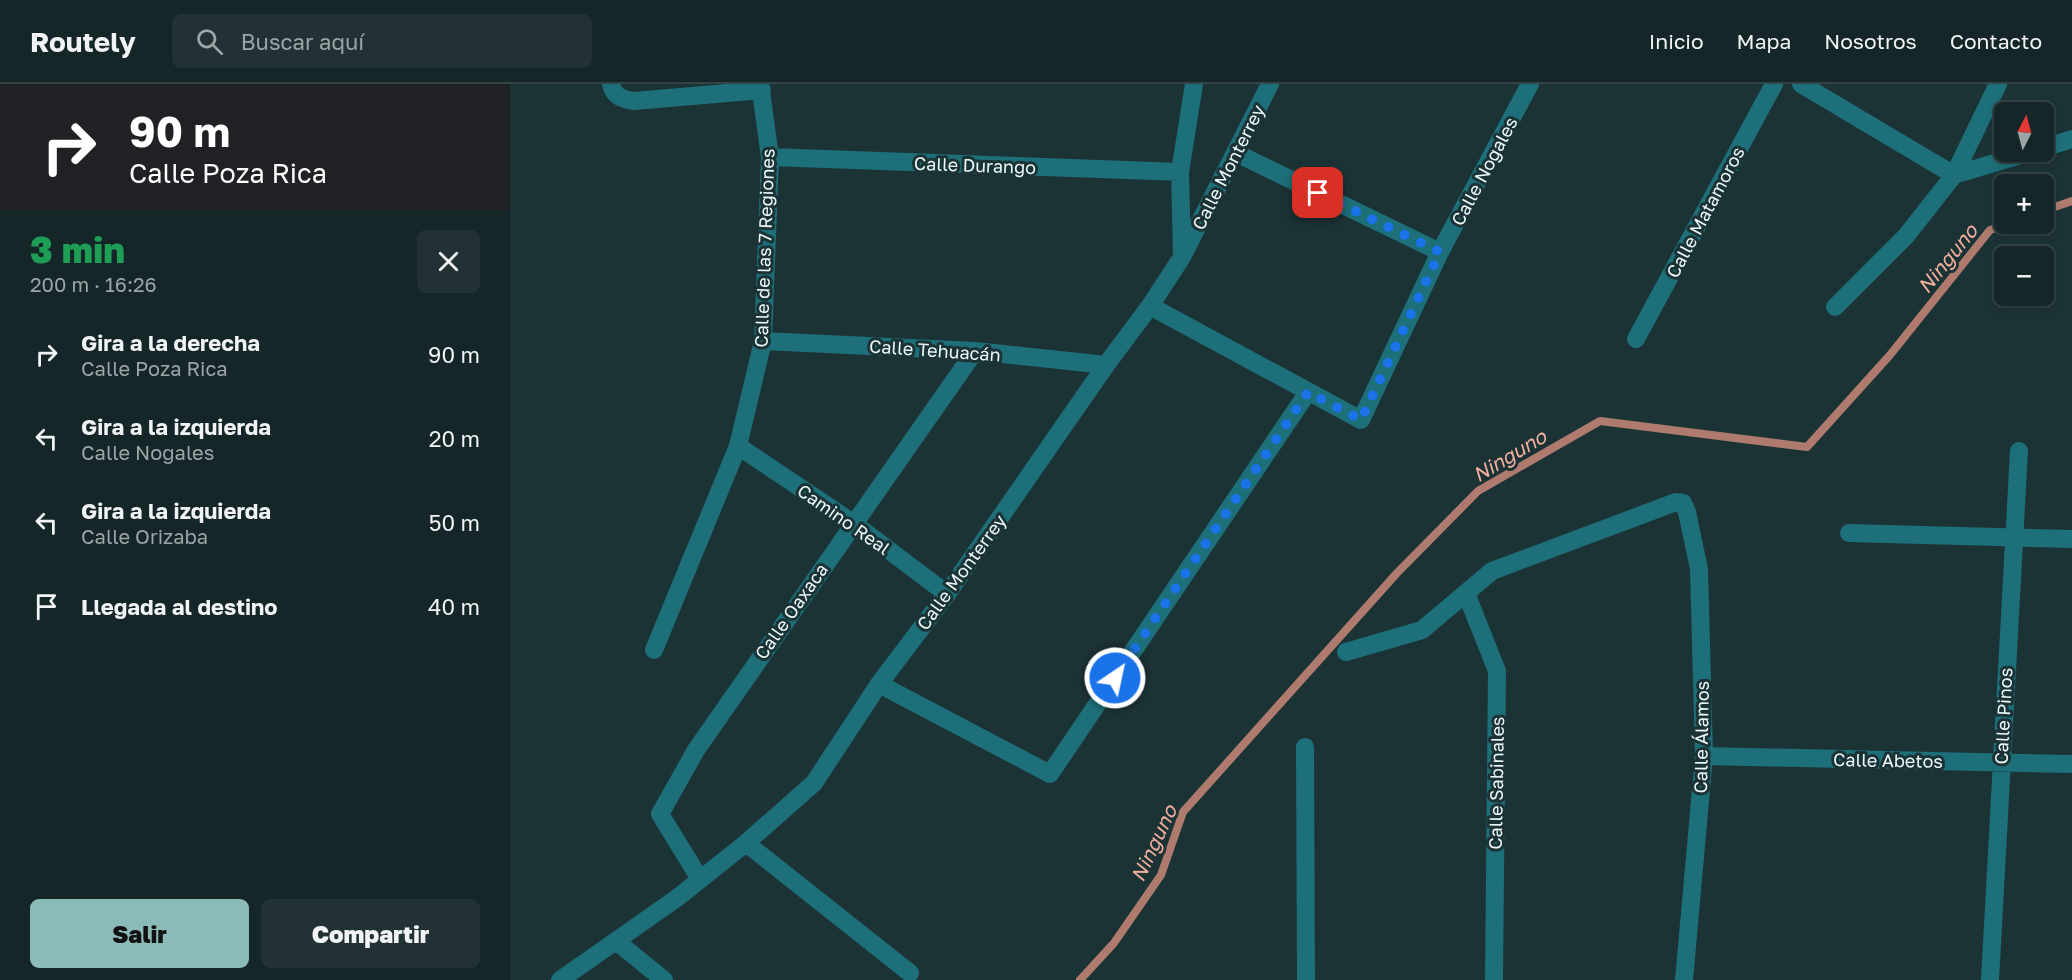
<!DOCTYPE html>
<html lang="es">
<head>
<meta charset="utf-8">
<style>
	:root { --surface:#152628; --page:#223234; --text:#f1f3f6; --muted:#9da5a8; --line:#344345; --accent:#8bbbb9 }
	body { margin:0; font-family:"Golos Text",sans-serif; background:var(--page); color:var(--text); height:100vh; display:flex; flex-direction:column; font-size:22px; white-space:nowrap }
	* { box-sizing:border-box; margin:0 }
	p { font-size:20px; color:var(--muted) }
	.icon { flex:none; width:33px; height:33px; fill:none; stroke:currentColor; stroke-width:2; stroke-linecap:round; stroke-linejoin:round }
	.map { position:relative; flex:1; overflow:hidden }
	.details { display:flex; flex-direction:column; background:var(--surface); width:510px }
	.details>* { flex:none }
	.guide { background:#202124; color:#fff; overflow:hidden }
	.needle { width:39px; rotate:6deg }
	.tools { position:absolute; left:1484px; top:18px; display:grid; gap:12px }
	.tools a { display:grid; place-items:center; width:60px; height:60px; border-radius:9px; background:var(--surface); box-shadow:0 3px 9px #0003,0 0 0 2px var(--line); font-size:30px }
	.pin { position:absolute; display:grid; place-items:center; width:51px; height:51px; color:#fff; margin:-26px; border-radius:12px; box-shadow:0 3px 9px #0006 }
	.me { position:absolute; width:66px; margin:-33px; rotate:34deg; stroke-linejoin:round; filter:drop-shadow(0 0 4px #0008) }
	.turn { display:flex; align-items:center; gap:21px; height:126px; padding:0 30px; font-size:27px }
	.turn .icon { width:78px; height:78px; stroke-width:2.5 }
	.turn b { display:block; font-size:42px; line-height:51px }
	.round { display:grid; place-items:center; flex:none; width:63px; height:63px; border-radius:9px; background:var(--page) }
	.summary { display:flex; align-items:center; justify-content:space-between; height:102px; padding:0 30px }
	h1 { font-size:36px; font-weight:800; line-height:45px; color:#1e9e55 }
	.button { display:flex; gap:12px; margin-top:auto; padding:12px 30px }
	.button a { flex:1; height:69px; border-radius:9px; background:var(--accent); color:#111; font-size:24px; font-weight:800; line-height:69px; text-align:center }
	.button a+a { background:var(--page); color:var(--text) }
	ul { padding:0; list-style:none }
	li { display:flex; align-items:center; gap:18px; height:84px; padding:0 30px }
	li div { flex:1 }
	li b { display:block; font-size:22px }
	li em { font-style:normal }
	header { display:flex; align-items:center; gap:36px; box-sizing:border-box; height:84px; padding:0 30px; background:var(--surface); border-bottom:2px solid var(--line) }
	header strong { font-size:28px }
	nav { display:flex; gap:33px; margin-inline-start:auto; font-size:21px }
	.search { width:420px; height:54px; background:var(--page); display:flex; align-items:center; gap:15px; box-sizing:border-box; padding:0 21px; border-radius:9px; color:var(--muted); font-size:22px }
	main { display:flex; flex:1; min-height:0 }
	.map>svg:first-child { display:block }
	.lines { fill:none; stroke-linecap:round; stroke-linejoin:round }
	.stream { stroke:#ae7b6e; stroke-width:8 }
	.minor { stroke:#1d6f79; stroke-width:18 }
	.route { stroke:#1a73e8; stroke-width:10; stroke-dasharray:0 18 }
	.labels { text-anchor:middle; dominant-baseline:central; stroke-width:6; stroke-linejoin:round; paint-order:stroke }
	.street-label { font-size:18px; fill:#eaf8f9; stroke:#1c3336 }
	.water-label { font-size:20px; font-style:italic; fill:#f4b09f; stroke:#1c3336 }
</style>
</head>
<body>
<header>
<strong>Routely</strong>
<div class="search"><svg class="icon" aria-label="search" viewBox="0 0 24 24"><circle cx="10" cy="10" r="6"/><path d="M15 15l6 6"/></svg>Buscar aquí</div>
<nav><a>Inicio</a><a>Mapa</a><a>Nosotros</a><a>Contacto</a></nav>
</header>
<main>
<section class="details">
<div class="guide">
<div class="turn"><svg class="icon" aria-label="right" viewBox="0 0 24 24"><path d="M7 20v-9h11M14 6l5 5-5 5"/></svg><div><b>90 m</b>Calle Poza Rica</div></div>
</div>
<div class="summary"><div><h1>3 min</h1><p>200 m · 16:26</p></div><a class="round"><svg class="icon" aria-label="close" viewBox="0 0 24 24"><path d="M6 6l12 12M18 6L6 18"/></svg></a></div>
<ul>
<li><svg class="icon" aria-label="right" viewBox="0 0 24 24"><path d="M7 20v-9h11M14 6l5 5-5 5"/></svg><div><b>Gira a la derecha</b><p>Calle Poza Rica</p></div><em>90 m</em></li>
<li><svg class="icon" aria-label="left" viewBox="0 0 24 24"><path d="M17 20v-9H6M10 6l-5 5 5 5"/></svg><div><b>Gira a la izquierda</b><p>Calle Nogales</p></div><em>20 m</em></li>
<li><svg class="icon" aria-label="left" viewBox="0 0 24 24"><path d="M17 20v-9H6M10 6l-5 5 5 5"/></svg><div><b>Gira a la izquierda</b><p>Calle Orizaba</p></div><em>50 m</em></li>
<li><svg class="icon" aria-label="arrive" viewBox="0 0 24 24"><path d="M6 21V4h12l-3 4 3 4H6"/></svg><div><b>Llegada al destino</b></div><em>40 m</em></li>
</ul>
<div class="button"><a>Salir</a><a>Compartir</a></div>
</section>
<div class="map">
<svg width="1562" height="896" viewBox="0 0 1562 896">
	<rect width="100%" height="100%" fill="#1c3336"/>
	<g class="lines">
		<!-- stream -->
		<path class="stream" d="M1533 127 1562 117
			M570 896 604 859 651 791 673 728 887 489 968 407 1090 337 1297 363 1380 271 1480 146 1499 140"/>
		<!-- minor -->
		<path class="minor" d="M101 0C104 13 112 15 124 17L252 6
			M1291 0 1444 91
			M1533 64 1562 55
			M726 69 930 168
			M260 73 670 88
			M1444 91 1521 68
			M672 171 670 88 684 0
			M640 222 851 336 930 168 1020 0
			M1325 223 1396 152 1444 91 1488 0
			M1126 255 1264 0
			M253 257 465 267 596 281
			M228 362 343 439 437 510
			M1339 449 1562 455
			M956 509 987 587 984 896
			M144 566 228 362 253 257 260 73 250 0
			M836 568 912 546 982 487 1166 418 1173 419 1177 428 1189 485 1194 672 1174 896
			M369 600 540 690 798 308
			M795 663 796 896
			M1194 672 1562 680
			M236 759 400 889
			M190 795 150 730 186 666 465 267
			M106 857 154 896
			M50 896 167 814 236 759 304 699 369 600 437 510 596 281 640 222 672 173 760 0
			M1480 896 1509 367"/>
	</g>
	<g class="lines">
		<!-- route -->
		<path class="route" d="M605 594 798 308 851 336 930 168 808 109"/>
	</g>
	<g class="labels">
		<!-- street labels -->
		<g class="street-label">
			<text transform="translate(465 81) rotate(2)">Calle Durango</text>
			<text transform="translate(718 83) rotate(-63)">Calle Monterrey</text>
			<text transform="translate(974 87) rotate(-62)">Calle Nogales</text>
			<text transform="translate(1195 128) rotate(-62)">Calle Matamoros</text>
			<text transform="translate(254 164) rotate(-88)">Calle de las 7 Regiones</text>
			<text transform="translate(425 266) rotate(4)">Calle Tehuacán</text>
			<text transform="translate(334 435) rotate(35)">Camino Real</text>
			<text transform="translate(451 488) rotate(-54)">Calle Monterrey</text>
			<text transform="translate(281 527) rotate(-55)">Calle Oaxaca</text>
			<text transform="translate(1493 632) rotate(-87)">Calle Pinos</text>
			<text transform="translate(1191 653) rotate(-89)">Calle Álamos</text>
			<text transform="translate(1378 676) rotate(1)">Calle Abetos</text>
			<text transform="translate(986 699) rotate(-89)">Calle Sabinales</text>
		</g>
		<!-- water labels -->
		<g class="water-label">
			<text transform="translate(1437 174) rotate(-51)">Ninguno</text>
			<text transform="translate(999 371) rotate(-31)">Ninguno</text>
			<text transform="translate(643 759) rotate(-65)">Ninguno</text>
		</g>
	</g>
</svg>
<div class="tools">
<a><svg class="needle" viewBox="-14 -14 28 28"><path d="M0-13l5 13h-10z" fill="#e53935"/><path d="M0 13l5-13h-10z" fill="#9da5a8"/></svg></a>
<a>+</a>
<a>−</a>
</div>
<div class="pin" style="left:808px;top:109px;background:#d93025"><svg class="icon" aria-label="arrive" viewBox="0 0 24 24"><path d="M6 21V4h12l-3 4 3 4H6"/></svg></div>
<svg class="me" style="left:605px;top:594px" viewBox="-20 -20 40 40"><circle r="17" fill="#1a73e8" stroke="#fff" stroke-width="3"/><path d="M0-11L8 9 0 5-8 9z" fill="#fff"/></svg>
</div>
</main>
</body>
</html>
